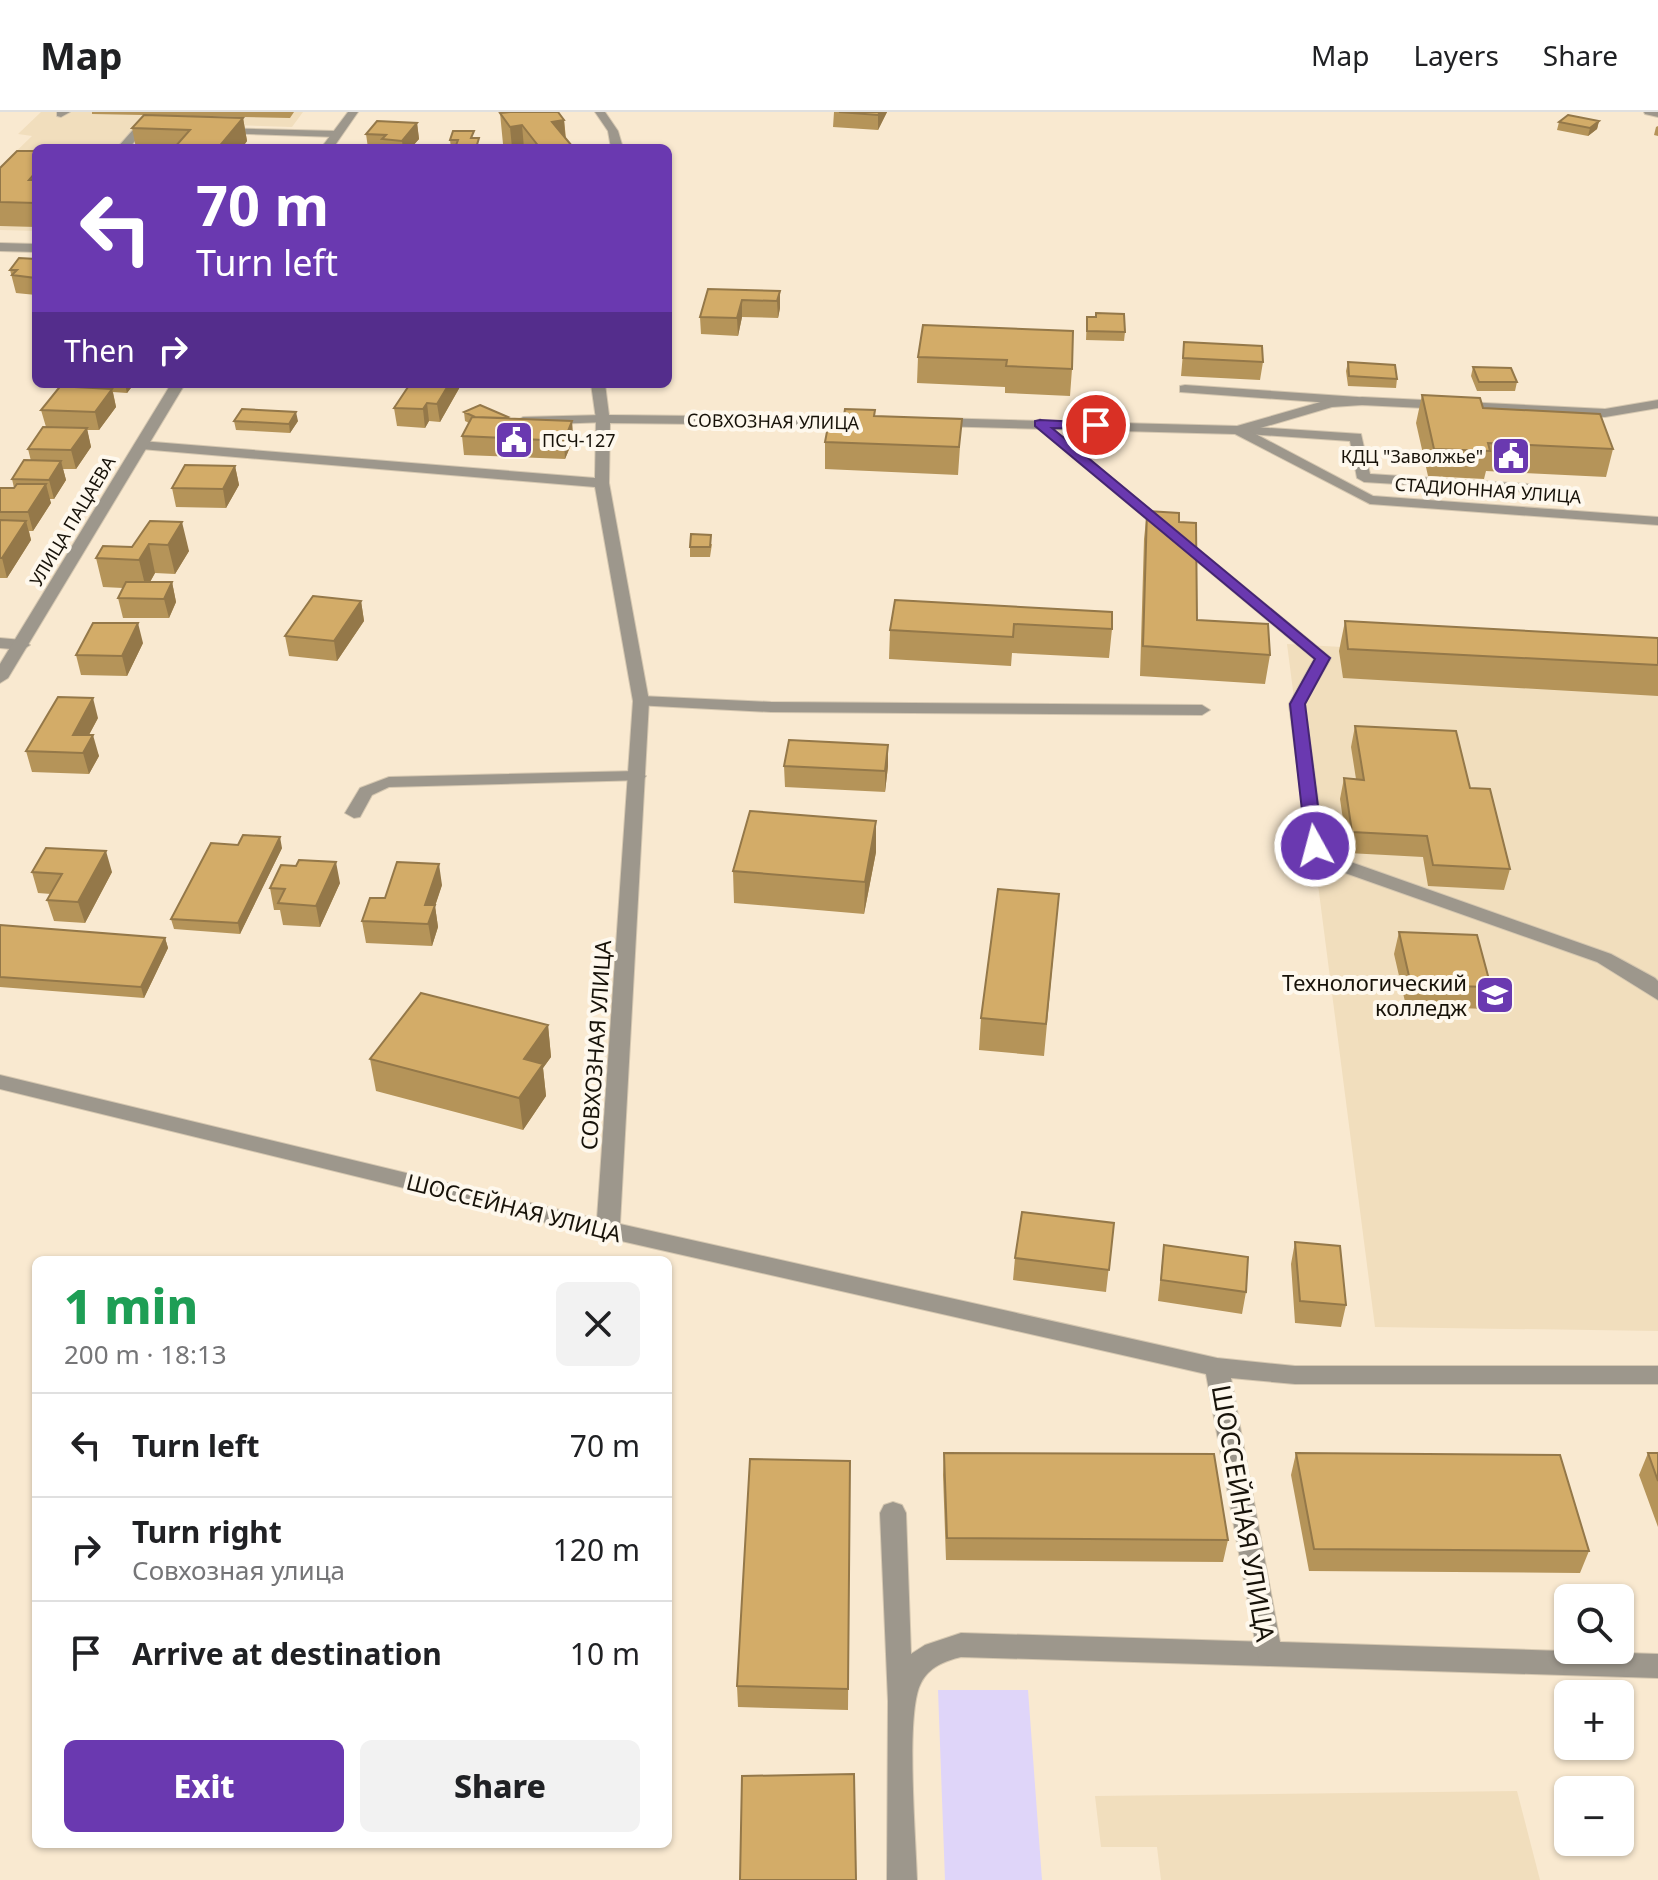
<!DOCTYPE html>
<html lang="en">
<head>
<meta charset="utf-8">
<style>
	:root { --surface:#fff; --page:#f2f2f2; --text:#202124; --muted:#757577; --line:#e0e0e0; --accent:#6a39b0 }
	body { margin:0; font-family:"Noto Sans",sans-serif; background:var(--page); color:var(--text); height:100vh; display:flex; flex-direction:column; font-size:30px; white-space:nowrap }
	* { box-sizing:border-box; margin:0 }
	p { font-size:26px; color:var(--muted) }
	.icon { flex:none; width:44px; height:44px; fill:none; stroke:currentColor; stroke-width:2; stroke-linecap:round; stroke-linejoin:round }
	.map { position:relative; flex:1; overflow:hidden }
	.drawer { position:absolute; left:32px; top:1144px; width:640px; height:592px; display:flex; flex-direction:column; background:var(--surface); border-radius:12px; box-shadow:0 2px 6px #0004 }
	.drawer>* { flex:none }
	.banner { position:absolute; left:32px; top:32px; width:640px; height:244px; border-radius:12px; box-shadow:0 2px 6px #0004; background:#6a39b0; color:#fff; overflow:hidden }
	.tools { position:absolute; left:1554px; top:1472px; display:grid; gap:16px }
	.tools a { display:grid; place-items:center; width:80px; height:80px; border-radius:12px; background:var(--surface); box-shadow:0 2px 6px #0004; font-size:40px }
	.pin { position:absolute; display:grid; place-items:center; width:68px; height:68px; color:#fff; margin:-34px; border:4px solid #fff; border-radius:50%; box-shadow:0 2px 8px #0007 }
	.me { position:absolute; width:88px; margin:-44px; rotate:353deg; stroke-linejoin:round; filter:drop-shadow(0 0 6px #0008) }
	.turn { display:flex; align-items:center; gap:28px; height:168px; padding:0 32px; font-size:36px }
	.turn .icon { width:104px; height:104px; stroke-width:2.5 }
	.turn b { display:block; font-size:56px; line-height:68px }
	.then { display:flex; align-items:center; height:76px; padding:0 32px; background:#0003; gap:16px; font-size:30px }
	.round { display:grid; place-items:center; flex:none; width:84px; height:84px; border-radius:12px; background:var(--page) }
	.overview { display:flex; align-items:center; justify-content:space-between; height:136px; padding:0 32px }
	h1 { font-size:48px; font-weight:800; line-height:60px; color:#1e9e55 }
	.primary-button { display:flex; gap:16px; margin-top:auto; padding:16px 32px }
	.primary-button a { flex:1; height:92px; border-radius:12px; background:var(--accent); color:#fff; font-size:32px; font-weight:800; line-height:92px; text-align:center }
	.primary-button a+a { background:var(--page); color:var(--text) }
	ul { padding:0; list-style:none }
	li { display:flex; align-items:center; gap:24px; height:104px; padding:0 32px; border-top:2px solid var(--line) }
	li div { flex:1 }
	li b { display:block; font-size:30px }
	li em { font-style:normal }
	header { display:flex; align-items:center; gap:48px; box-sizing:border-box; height:112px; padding:0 40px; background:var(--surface); border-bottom:2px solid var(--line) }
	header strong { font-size:38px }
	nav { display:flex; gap:44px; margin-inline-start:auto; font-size:28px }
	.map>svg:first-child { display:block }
	.built { fill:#f1debd }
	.green { fill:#dfd5f9 }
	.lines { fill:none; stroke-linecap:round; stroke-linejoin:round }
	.service-casing { stroke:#d5c7b0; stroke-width:2 }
	.minor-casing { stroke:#d5c7b0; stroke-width:2 }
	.tertiary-casing { stroke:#d5c7b0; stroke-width:2 }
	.service { fill:#9d978c; fill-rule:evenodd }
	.minor { fill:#9d978c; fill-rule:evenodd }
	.tertiary { fill:#9d978c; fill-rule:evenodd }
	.wall { fill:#b59459 }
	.shaded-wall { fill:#947849 }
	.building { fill:#d3ac68; stroke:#947849; stroke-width:2 }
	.route { fill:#6a39b0; stroke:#452572; stroke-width:2 }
	.labels { text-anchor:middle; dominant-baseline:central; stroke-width:8; stroke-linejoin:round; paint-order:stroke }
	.far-street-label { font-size:18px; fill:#171209; stroke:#fef8ed }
	.far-poi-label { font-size:18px; fill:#171209; stroke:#fef8ed; text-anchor:start }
	.poi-label { font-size:22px; fill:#171209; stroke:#fef8ed; text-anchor:end }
	.street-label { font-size:22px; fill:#171209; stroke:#fef8ed }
	.near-street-label { font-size:26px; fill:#171209; stroke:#fef8ed }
</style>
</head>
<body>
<header>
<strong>Map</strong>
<nav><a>Map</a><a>Layers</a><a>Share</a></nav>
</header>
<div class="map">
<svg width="1658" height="1768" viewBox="0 0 1658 1768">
	<rect width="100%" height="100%" fill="#f9e9d0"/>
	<!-- built -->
	<path class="built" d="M41 0H303L292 15 141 10 116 36H36V119L0 118V55L32 24 18 22Z
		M1287 532 1658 552V1219L1375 1215Z
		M1517 1679 1540 1768H1161L1157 1735H1101L1095 1684Z"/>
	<!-- green -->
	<path class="green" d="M938 1578H1028L1042 1768H945Z"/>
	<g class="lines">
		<!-- service casing -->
		<g class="service-casing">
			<path id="service" d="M57 0H70L61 5 57 4Z
				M156 13 160 14V18L140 23 129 36H117L132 19Z
				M216 16 336 19 341 22 336 25 220 21 215 18Z
				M1185 273 1358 285 1365 289 1358 293 1180 280V274Z
				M603 303 610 307 608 310 523 313 516 309 523 305Z
				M1040 307 1331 546 1305 592 1324 732 1345 748 1611 842 1655 866 1658 869V888L1597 850 1331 756 1308 738 1289 592 1314 547 1035 314 1033 311Z
				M1238 314 1361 322 1370 362 1543 373 1550 377 1543 381 1364 370 1357 366 1350 329 1233 321V315Z
				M641 584 771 590 1202 593 1210 598 1202 603 771 600 635 593 633 589 635 585Z
				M637 659 646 664 643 668 389 675 372 683 360 705 354 706 345 701 360 676 389 665Z
				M893 1390 902 1393 906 1401 911 1542 925 1533 961 1521 1269 1530 1279 1534 1282 1542 1279 1550 1269 1554 961 1545C945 1549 929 1555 921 1571 905 1600 916 1728 917 1768H887L888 1589 880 1401 884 1393Z"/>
		</g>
		<!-- minor casing -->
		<g class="minor-casing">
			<path id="minor" d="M595 0H605L618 19 623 36H611L608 19Z
				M1644 0H1658V5L1645 2Z
				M0 131 36 132V140L0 139Z
				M591 272H605L609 303 871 306 878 310 871 314 610 311 609 371 649 589 620 1112 1217 1246 1295 1254H1658V1272H1295L1231 1266 1280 1530 1658 1542V1566L1269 1554 1259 1550 1206 1262 608 1126 0 977V963L597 1107 633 589 595 375 141 337 134 333 141 329 595 366 596 307Z
				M1362 285 1605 297 1658 288V296L1605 305 1362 293 1332 295 1250 319 1373 384 1658 405V413L1370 392 1235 322 935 314 928 310 935 306 1237 314 1331 287Z
				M0 526 22 528 30 533 22 538 0 536Z"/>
		</g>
		<!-- tertiary casing -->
		<g class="tertiary-casing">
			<path id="tertiary" d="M348 0H358L333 36H321Z
				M171 272H185L8 566 0 571V552Z"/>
		</g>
		<!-- service -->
		<use href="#service" class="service"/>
		<!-- minor -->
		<use href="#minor" class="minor"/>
		<!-- tertiary -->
		<use href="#tertiary" class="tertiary"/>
	</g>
	<!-- wall -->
	<path class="wall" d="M92 0H294L290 6 92 2Z
		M834 0H887L878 18 833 15Z
		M500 1 564 8 566 26 572 36H506L503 32Z
		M243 6 247 29 242 36H110H136L132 16Z
		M1599 9 1597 17 1588 24 1557 18 1559 10Z
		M417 11 419 27 411 36H368L366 22Z
		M1658 14V24L1654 23 1656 15Z
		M474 26 479 34V36H451L450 28Z
		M36 39V115L0 114V56Z
		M36 147V183L16 181 10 158Z
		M708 177 780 179V196L778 206 742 205 738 224 701 222 700 205Z
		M1087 205H1095L1125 220 1124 229 1086 228Z
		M923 213 1072 257 1070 284 1005 281V275L917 271 918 245Z
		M1184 230 1263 250 1260 268 1181 264Z
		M1348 250 1397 267 1396 276 1348 274 1346 259Z
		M1473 255 1517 270 1515 279H1477L1471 264Z
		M79 272 80 275 87 276 86 272H134L127 281 113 280 116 295 99 318H87L91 335 76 357H63L66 368 54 387H49L51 391 33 419H29L31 428 7 466H0V376H14L12 367 31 349 28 337 46 315 41 298Z
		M410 272H474L473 274 461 273 440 310 429 309 425 316 397 314 394 296Z
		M1422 283 1483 296 1613 337 1606 365 1486 359 1484 367 1428 364 1416 311Z
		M464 300 508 306 572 309 573 328 565 347 464 343 462 324 469 311 465 309Z
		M875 304 960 334 958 363 825 357V330L843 310Z
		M234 309H298L290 321 236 318Z
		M235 354 239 373 226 396 176 395 172 376Z
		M1147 399 1179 410 1197 508 1270 543 1265 572 1140 564 1144 427Z
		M150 409 189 439 175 462 155 461 150 470H172L176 490 169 506H123L118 486 123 476 103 475 96 446 132 435Z
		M712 432 710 445H690V435Z
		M895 488 1112 517 1109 546 1012 541 1011 554 889 547 890 518Z
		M361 489 364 509 337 549 289 544 285 524Z
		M1345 509 1658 526V584L1343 566 1339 539Z
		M143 531 127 564 81 563 76 543Z
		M98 606 89 623 99 644 89 662 32 660 26 639Z
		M1355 614 1470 676 1510 757 1504 778 1428 774 1423 745 1348 741 1340 687 1344 666 1356 667 1351 635Z
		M888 633V654L885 680 785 675 784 654Z
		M876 709V740L864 802 734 791 733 759Z
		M238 733 282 736 240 822 174 817 171 807Z
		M32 760H112L85 811 54 809 47 788 51 782 38 781Z
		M340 771 320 815 283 813 280 798H274L270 776Z
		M442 773 435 794 438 815 432 834 366 831 362 809 385 786Z
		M1059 782 1044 944 979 938 981 906Z
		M0 813 165 826 168 836 144 886 0 875Z
		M1399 820 1491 875 1486 897 1406 894 1394 842Z
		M548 913 551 945 543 956 546 984 523 1018 376 979 370 947Z
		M1114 1111 1106 1180 1013 1168 1015 1146Z
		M1295 1130 1346 1193 1341 1215 1295 1211 1291 1152Z
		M1164 1133 1246 1180 1242 1202 1158 1189Z
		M944 1341 1228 1428 1223 1450 946 1448 943 1363Z
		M1296 1341 1589 1439 1580 1461 1309 1459 1291 1363Z
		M1648 1341H1658V1415L1639 1363Z
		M850 1349 848 1598 738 1595 737 1574Z"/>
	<!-- shaded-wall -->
	<path class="shaded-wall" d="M880 0H887L878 18V3Z
		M243 6 247 29 242 36H218Z
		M564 8 566 34H572V36H554L552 10Z
		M1599 9 1597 17 1588 24 1590 16Z
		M417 11 419 27 411 36H403L402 29Z
		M522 13 524 36H512L510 15Z
		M780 179V196L778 206 777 189Z
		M742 188V205L738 224 737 206Z
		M125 272H134L127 281Z
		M449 272 461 273 440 310 437 292Z
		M112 277 116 295 99 318 95 300Z
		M427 291 429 309 425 316 423 297Z
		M296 300 298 309 290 321 289 312Z
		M572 309 573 328 565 347 564 329Z
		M87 316 91 335 76 357 71 338Z
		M61 349 66 368 54 387 49 368Z
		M235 354 239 373 226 396 223 377Z
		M46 372 51 391 33 419 28 400Z
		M26 409 31 428 7 466 2 446Z
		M182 410 189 439 175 462 168 433Z
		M149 432 155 461 146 477 139 448Z
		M172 470 176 490 169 506 164 487Z
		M361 489 364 509 337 549 334 529Z
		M138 511 143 531 127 564 122 544Z
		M93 586 98 606 79 641 73 623Z
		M93 623 99 644 89 662 83 641Z
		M888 633V654L885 680V659Z
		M876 709V740L864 802 865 770Z
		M280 725 282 736 240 822 238 811Z
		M106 739 112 760 85 811 78 790Z
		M336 750 340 771 320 815 316 794Z
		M439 752 442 773 435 794 438 815 432 834 425 793Z
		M165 826 168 836 144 886 141 875Z
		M548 913 551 945 543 956 546 984 523 1018 519 986 524 947Z"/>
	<!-- building -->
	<path class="building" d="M510 0H558L564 8 552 10 572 34 554 36H540L522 13 510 15 500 1Z
		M839 0H880L878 3Z
		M144 3 243 6 218 36H174L190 18 132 16Z
		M1568 3 1599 9 1590 16 1559 10Z
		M377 9 417 11 402 29 382 27 386 23 366 22Z
		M453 19H474L471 26H479L476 36H455L458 28H450Z
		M17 39H36V60L29 68H36V91L0 90V56Z
		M19 146 36 147V166L12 163 17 158H10Z
		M708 177 780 179 777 189 742 188 737 206 700 205Z
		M1096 201 1124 202 1125 220 1087 219V205H1096Z
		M923 213 1073 219 1072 257 1006 254 1007 248 918 245Z
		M1184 230 1262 234 1263 250 1183 246Z
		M1348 250 1395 253 1397 267 1349 264Z
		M1473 255 1511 256 1517 270H1479Z
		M62 272H78L76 275 112 277 95 300 41 298Z
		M410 272H449L437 292 427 291 423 297 394 296Z
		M1422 283 1480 286 1483 296 1600 302 1613 337 1488 331 1490 339 1434 337Z
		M480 293 508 305 505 306 475 305 464 300Z
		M242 297 296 300 289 312 234 309Z
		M845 297 875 298 874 304 962 307 959 335 825 330 829 309 843 310Z
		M472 305 572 309 564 329 462 324Z
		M43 315 87 316 71 338 28 337Z
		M24 348 61 349 49 368 12 367Z
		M185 353 235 354 223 377 172 376Z
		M17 372H46L28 400H0V376H14Z
		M1147 399 1179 401V410L1196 411 1197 508 1268 512 1270 543 1143 534Z
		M0 408 26 409 2 446H0Z
		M150 409 182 410 168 433 149 432 139 448 96 446 103 434 132 435Z
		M691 422 711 423 710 435H690Z
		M126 470H172L164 487 118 486Z
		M313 484 361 489 334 529 285 524Z
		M895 488 1112 500V517L1014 512 1013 525 890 518Z
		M1345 509 1658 526V553L1348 537Z
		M93 511H138L122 544 76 543Z
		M58 585 93 586 73 623H93L83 641 26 639Z
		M1355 614 1456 619 1470 676 1490 677 1510 757 1433 753 1427 724 1352 720 1344 666 1364 668Z
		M789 628 888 633 885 659 784 654Z
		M750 699 876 709 865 770 733 759Z
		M243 723 280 725 238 811 171 807 211 731 238 733Z
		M46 736 106 739 78 790 47 788 62 762 32 760Z
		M299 748 336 750 316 794 278 791 285 777 270 776 281 753 296 754Z
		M397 750 439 752 425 793H435L428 812 362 809 370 786H385Z
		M998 777 1059 782 1046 912 981 906Z
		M0 813 165 826 141 875 0 865Z
		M1399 820 1477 823 1491 875 1411 873Z
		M421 881 548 913 524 947 543 952 519 986 370 947Z
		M1022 1100 1114 1111 1109 1158 1015 1146Z
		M1295 1130 1340 1134 1346 1193 1300 1189Z
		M1164 1133 1248 1145 1246 1180 1161 1168Z
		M944 1341 1214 1342 1228 1428 947 1426Z
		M1296 1341 1560 1343 1589 1439 1314 1437Z
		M1648 1341H1658V1369Z
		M750 1347 850 1349 848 1577 737 1574Z
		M854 1662 856 1768H740L742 1664Z"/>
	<!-- route -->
	<path class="route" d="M1040 308 1101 311 1103 313 1096 317 1052 316 1330 546 1305 592 1323 734 1321 738 1315 739 1306 734 1290 592 1315 547 1035 314V309Z"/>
	<!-- icons -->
	<defs>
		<g id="civic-square" transform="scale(2)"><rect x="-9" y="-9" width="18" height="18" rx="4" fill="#6a39b0" stroke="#fef8ed"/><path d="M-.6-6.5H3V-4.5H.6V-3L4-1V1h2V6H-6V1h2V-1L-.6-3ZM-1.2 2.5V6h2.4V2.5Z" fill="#fff"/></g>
		<g id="university-square" transform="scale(2)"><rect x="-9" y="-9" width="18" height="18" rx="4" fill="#6a39b0" stroke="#fef8ed"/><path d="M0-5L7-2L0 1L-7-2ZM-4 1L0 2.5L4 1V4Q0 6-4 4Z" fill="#fff"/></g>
	</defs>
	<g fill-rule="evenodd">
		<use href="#civic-square" x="514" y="328"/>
		<use href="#civic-square" x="1511" y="344"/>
		<use href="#university-square" x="1495" y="883"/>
	</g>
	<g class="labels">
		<!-- far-street labels -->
		<g class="far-street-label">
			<text transform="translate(773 309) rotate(1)">СОВХОЗНАЯ УЛИЦА</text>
			<text transform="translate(1488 378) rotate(4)">СТАДИОННАЯ УЛИЦА</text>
			<text transform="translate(72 409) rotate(-59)">УЛИЦА ПАЦАЕВА</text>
		</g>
		<!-- far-poi labels -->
		<g class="far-poi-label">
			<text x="542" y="328">ПСЧ-127</text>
			<text x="1483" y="344" text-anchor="end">КДЦ "Заволжье"</text>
		</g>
		<!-- poi labels -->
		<g class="poi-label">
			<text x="1467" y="870">Технологический<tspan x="1467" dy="25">колледж</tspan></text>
		</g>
		<!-- street labels -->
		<g class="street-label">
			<text transform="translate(595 933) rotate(-86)">СОВХОЗНАЯ УЛИЦА</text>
			<text transform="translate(514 1095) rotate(14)">ШОССЕЙНАЯ УЛИЦА</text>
		</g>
		<!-- near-street labels -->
		<g class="near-street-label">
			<text transform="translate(1244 1401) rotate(80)">ШОССЕЙНАЯ УЛИЦА</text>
		</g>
	</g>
</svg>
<div class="tools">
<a><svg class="icon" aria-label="search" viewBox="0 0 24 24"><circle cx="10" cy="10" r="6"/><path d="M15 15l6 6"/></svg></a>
<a>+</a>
<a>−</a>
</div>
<div class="pin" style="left:1096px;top:313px;background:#d93025"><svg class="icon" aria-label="arrive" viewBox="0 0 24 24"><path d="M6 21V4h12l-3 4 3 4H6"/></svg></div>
<svg class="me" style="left:1315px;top:734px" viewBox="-20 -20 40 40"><circle r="17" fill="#6a39b0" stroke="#fff" stroke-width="3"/><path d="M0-11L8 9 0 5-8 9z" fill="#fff"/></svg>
<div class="banner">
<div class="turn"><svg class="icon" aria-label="left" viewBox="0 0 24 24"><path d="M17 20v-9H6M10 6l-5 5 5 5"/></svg><div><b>70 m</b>Turn left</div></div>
<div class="then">Then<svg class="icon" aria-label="right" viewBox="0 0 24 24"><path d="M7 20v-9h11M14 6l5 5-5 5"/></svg></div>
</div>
<section class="drawer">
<div class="overview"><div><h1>1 min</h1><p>200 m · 18:13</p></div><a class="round"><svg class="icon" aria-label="close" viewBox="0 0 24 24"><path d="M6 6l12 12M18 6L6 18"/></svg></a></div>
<ul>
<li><svg class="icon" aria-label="left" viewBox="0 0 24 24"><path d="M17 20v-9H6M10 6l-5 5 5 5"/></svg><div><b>Turn left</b></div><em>70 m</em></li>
<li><svg class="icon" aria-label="right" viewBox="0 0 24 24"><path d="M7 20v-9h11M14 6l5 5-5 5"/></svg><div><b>Turn right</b><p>Совхозная улица</p></div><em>120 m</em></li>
<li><svg class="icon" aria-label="arrive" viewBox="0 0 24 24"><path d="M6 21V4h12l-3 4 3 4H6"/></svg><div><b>Arrive at destination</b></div><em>10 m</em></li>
</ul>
<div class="primary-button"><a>Exit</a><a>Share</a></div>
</section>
</div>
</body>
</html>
